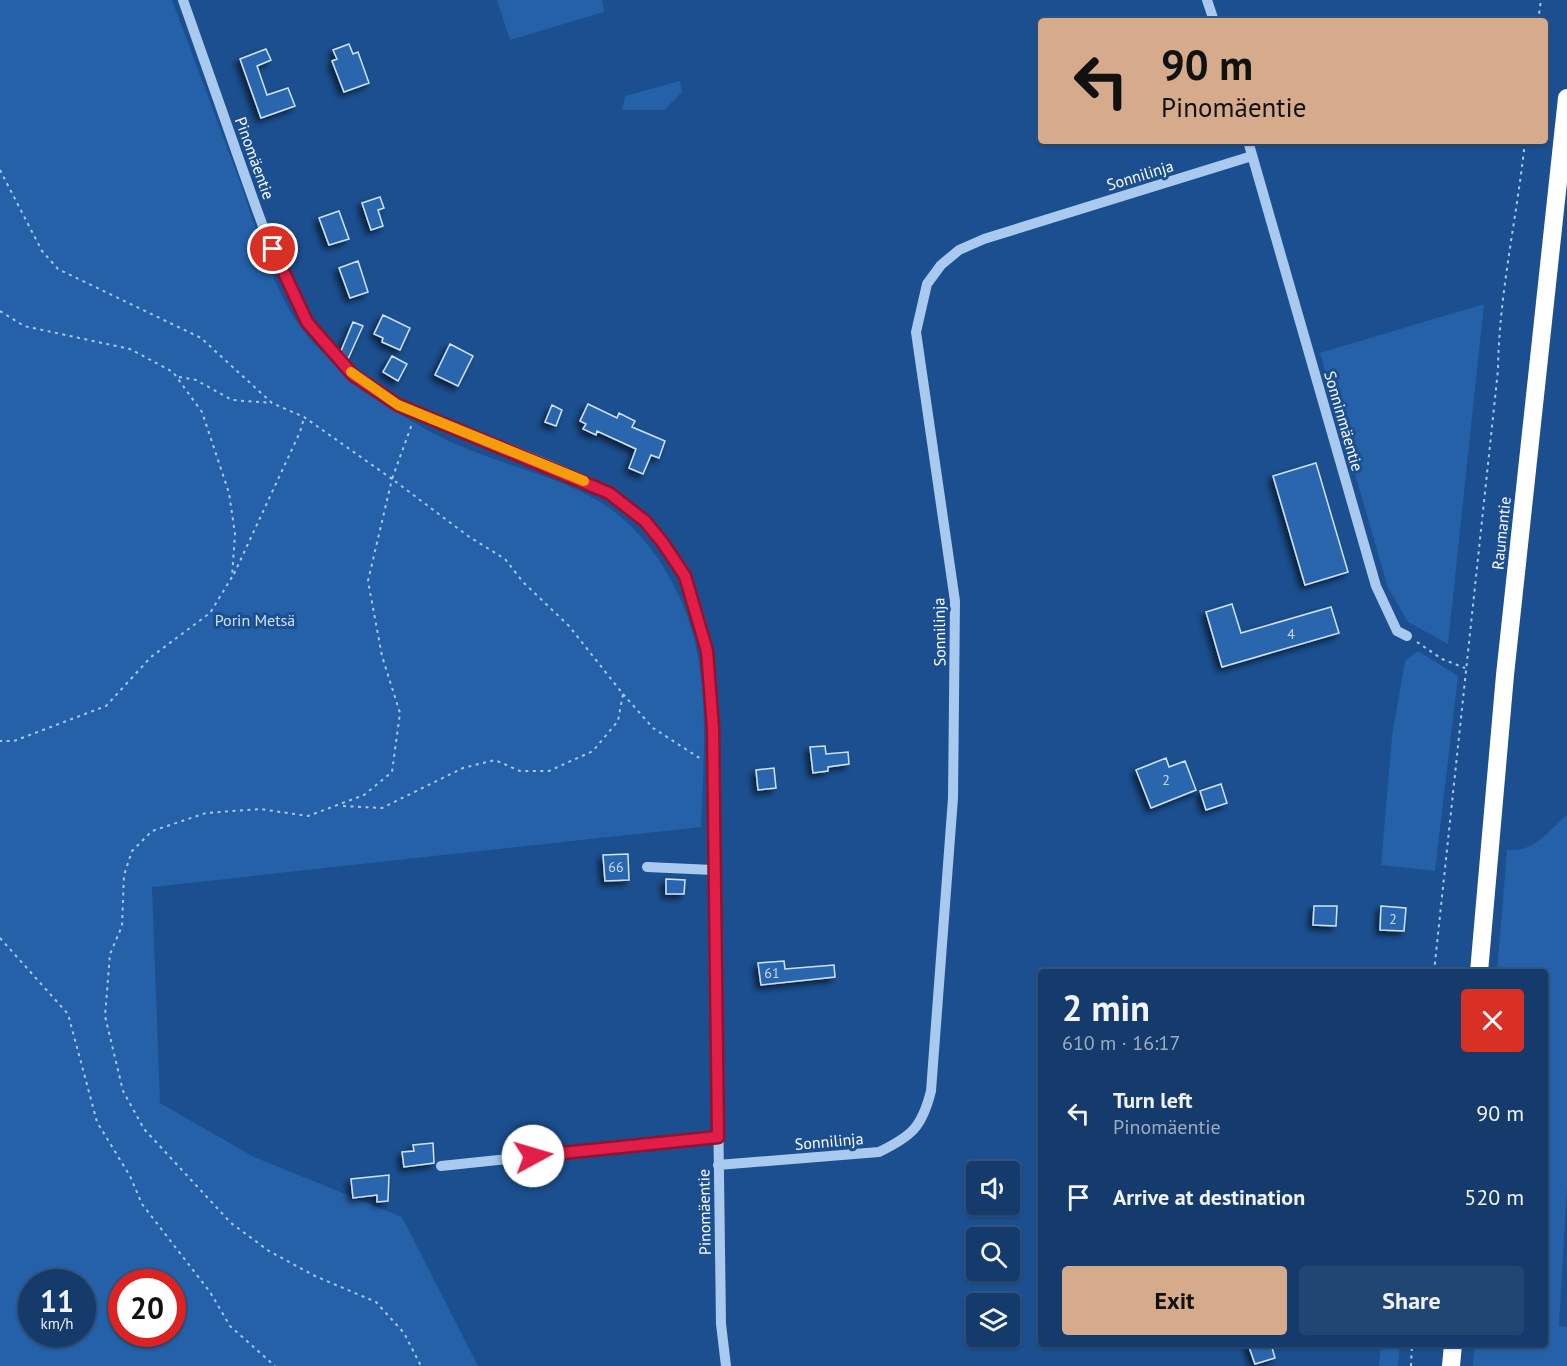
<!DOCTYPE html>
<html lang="en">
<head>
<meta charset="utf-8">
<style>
	:root { --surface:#143b6b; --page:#214673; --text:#f1f3f6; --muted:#9dadc1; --line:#33557e; --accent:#d6ab8b }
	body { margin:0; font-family:"PT Sans",sans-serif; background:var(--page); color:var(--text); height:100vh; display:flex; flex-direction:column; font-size:22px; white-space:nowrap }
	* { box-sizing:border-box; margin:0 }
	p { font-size:20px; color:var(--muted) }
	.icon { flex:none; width:33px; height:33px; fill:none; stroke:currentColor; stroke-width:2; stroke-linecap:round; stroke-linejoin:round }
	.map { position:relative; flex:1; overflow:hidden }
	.panel { position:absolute; left:1038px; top:969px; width:510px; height:378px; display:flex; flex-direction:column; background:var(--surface); border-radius:6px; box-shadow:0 2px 4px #0004,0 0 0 2px var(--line) }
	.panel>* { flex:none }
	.top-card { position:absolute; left:1038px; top:18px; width:510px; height:126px; border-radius:6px; box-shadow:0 2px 4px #0004,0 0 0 2px var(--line); background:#d6ab8b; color:#111; overflow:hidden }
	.controls { position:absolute; left:966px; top:1161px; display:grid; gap:12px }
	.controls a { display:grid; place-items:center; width:54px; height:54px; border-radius:6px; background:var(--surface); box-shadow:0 2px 4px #0004,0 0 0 2px var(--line); font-size:30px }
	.speed { position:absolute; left:18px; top:1269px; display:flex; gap:12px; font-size:30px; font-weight:700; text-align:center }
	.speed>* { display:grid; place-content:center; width:78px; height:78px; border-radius:50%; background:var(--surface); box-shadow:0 2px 4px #0004,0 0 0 2px var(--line); line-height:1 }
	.speed small { font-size:15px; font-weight:400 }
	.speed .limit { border:9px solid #d22; background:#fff; color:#111 }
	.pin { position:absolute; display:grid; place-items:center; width:51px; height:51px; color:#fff; margin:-26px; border:3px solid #fff; border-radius:50%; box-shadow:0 2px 6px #0007 }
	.me { position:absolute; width:66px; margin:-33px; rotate:84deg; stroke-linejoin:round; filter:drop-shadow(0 0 4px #0008) }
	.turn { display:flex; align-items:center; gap:21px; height:126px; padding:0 24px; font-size:27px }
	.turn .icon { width:78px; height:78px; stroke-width:2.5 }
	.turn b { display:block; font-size:42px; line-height:51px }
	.round { display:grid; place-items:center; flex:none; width:63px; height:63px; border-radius:6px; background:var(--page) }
	.summary { display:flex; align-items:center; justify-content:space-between; height:102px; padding:0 24px }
	h1 { font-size:36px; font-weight:700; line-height:45px }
	.button { display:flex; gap:12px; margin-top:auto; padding:12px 24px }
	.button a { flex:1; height:69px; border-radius:6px; background:var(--accent); color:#111; font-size:24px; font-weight:700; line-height:69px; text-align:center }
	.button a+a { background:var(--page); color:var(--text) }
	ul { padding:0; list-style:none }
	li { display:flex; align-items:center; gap:18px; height:84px; padding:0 24px }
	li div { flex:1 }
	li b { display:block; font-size:22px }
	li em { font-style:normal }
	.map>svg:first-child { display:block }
	.green { fill:#2461a8; fill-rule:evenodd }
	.building { fill:#2a66ad; stroke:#cfe3fa; stroke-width:1.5; filter:url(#shadow) }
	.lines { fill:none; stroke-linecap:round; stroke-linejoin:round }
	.path { stroke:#a9c9ee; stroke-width:2; stroke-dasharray:3 4.5; stroke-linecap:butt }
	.minor { stroke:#a9c9ee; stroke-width:10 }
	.highway { stroke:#fff; stroke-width:18 }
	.route-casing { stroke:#92132f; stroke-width:15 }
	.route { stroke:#e11d48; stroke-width:10 }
	.slow { stroke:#f59e0b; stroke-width:10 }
	.labels { text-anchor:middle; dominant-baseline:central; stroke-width:6; stroke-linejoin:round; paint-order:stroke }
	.number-label { font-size:14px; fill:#cad9ea }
	.street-label { font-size:16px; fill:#fff; stroke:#1b4f8f }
	.park-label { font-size:16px; fill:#cfe3fa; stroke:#1b4f8f }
</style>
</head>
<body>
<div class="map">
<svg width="1567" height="1366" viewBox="0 0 1567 1366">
	<defs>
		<filter id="shadow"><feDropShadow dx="-4" dy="4" stdDeviation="3" flood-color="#0009"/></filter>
	</defs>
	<rect width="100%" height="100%" fill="#1b4f8f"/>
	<!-- green -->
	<path class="green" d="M0 0H172C195 62 218 123 241 185 258 234 276 302 311 340 347 380 408 424 458 445 503 465 553 475 597 500 650 531 688 596 698 657 708 712 703 771 701 827L152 887 160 1103 254 1157 402 1217 478 1366H0ZM32 1282H82V1334H32ZM122 1282H172V1334H122Z
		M497 0H602L604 12 510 40Z
		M680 81 682 92 664 110H622L625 96Z
		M1484 304 1448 644 1408 622 1388 588 1320 353Z
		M1418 651 1458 676 1435 871 1381 865 1392 736 1405 661Z
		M1567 815V1186L1559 1326 1567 1327V1366H1473L1474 1344H1545V972H1497L1507 850C1536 852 1546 832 1567 815Z
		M1381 1344H1400L1398 1366H1379Z"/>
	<!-- building -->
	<path class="building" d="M349 44 353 54 358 52 369 83 344 92 332 61 337 59 333 50Z
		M266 49 271 60 257 66 267 95 288 88 295 106 261 118 240 59Z
		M380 197 384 208 378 210 383 226 371 230 362 203Z
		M339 211 349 239 329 245 319 218Z
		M358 261 368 292 350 298 339 268Z
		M383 315 410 328 400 350 382 342 383 338 374 334Z
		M353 322 363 326 348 359 341 351Z
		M450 344 473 356 458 386 435 375Z
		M392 356 407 364 398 381 383 372Z
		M588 404 617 418 619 413 635 421 632 427 665 441 659 458 651 455 643 474 629 468 636 449 597 431 596 435 583 429 586 424 580 421Z
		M552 405 562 410 556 426 545 422Z
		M1316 463 1348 572 1305 585 1273 476Z
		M1232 604 1241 633 1331 607 1339 633 1222 667 1206 612Z
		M825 746 826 754 848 752 849 764 828 767V771L813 773 810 747Z
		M1166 758 1169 767 1185 761 1196 790 1151 808 1136 770Z
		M774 768 776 788 758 790 756 770Z
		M1221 784 1227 803 1206 810 1200 791Z
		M628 854 629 880 605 881 603 855Z
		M666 879 685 880 684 894H666Z
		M1314 906H1337L1336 926 1313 925Z
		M1381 906 1406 908 1404 931 1380 930Z
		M784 961 785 969 834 965 835 977 761 985 758 963Z
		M433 1143 434 1163 404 1167 402 1152 414 1151 413 1145Z
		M389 1175 388 1201 377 1202V1195L353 1198 351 1179Z
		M1248 1344H1271L1275 1358 1255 1364Z"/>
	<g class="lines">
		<!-- path -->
		<path class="path" d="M1538 21 1541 0
			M0 170 42 251 58 269 201 338 272 403 304 417 392 479 368 581 382 656 400 713 392 772 364 795 308 816 260 809 206 813 152 831 132 851 124 875 122 926 110 954 105 1016 123 1091 144 1129 231 1223 269 1251 315 1276 376 1302 404 1333 421 1366
			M0 311 24 326 130 349 173 372 202 412 229 493 235 534 232 577 210 613 151 657 106 706 14 741H0
			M179 377 196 380 232 400 272 403
			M234 574 300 432 304 418
			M1417 642 1442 659 1465 668
			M623 694 653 728 701 759
			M343 806 382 808 463 768 495 760 520 771H549L593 751 618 721 623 694 569 626 523 582 505 559 468 536 392 479 412 424
			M0 938 68 1014 97 1122 130 1176 142 1204 210 1292 230 1326 275 1366
			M1434 972 1498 370C1499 293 1517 218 1525 141
			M1411 1366 1412 1344"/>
		<!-- minor -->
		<path class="minor" d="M183 0C202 55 222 110 241 165 269 243 290 314 351 373 381 402 421 414 458 429 583 480 679 499 707 650 712 675 711 703 713 728L721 1324 726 1366
			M1207 0 1214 21
			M1248 141 1376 586 1397 631 1407 636
			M647 867 713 870
			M718 1165 879 1152C912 1136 922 1127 931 1091L953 798 955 601 916 332 927 284 941 265 959 250 984 239 1252 156
			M441 1166 718 1137"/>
		<!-- highway -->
		<path class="highway" d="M1479 972 1505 675 1567 98
			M1451 1366 1453 1344"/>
	</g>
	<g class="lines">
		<!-- route casing -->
		<g class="route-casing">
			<path id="route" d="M273 249 307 322 353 375 398 405 609 493 645 521 663 543 685 576 707 651 713 728 718 1137 533 1156"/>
		</g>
		<!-- route -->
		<use href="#route" class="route"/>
		<!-- slow -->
		<path class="slow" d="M351 372 398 405 584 481"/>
	</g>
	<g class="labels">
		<!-- number labels -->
		<g class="number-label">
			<text x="1291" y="634">4</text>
			<text x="1166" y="780">2</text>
			<text x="616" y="867">66</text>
			<text x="1393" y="919">2</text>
			<text x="772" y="973">61</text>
		</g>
		<!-- street labels -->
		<g class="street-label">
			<text transform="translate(255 158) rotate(70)">Pinomäentie</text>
			<text transform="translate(1140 175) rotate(-17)">Sonnilinja</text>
			<text transform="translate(1344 421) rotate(74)">Sonninmäentie</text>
			<text transform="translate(1501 533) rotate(-84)">Raumantie</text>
			<text transform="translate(939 632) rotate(-91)">Sonnilinja</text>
			<text transform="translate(829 1141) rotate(-5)">Sonnilinja</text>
			<text transform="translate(704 1212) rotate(-91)">Pinomäentie</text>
		</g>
		<!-- park labels -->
		<g class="park-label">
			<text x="255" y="620">Porin Metsä</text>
		</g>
	</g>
</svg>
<div class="controls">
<a><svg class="icon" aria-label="sound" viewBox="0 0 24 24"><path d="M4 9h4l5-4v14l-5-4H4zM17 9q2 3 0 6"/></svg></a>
<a><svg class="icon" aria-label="search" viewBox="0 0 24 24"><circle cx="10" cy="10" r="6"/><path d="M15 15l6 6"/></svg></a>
<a><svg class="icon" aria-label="layers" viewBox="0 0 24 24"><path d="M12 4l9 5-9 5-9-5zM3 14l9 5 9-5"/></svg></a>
</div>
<div class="speed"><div>11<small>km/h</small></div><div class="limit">20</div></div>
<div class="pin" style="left:273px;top:249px;background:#d93025"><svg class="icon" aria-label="arrive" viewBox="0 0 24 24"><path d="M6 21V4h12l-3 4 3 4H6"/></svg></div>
<svg class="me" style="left:533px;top:1156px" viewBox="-20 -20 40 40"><circle r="19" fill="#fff"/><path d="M0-13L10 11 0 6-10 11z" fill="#e11d48"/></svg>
<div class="top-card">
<div class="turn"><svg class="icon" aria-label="left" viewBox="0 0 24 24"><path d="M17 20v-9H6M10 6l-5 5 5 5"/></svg><div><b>90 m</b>Pinomäentie</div></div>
</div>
<section class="panel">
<div class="summary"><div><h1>2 min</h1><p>610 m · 16:17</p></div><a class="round" style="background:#d93025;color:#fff"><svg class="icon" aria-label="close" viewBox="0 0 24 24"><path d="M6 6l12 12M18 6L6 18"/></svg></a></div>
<ul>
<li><svg class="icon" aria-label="left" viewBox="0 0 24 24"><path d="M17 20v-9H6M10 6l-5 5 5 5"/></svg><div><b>Turn left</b><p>Pinomäentie</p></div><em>90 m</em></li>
<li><svg class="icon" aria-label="arrive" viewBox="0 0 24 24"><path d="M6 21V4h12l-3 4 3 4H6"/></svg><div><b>Arrive at destination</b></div><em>520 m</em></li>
</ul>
<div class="button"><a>Exit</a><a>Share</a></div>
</section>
</div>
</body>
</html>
